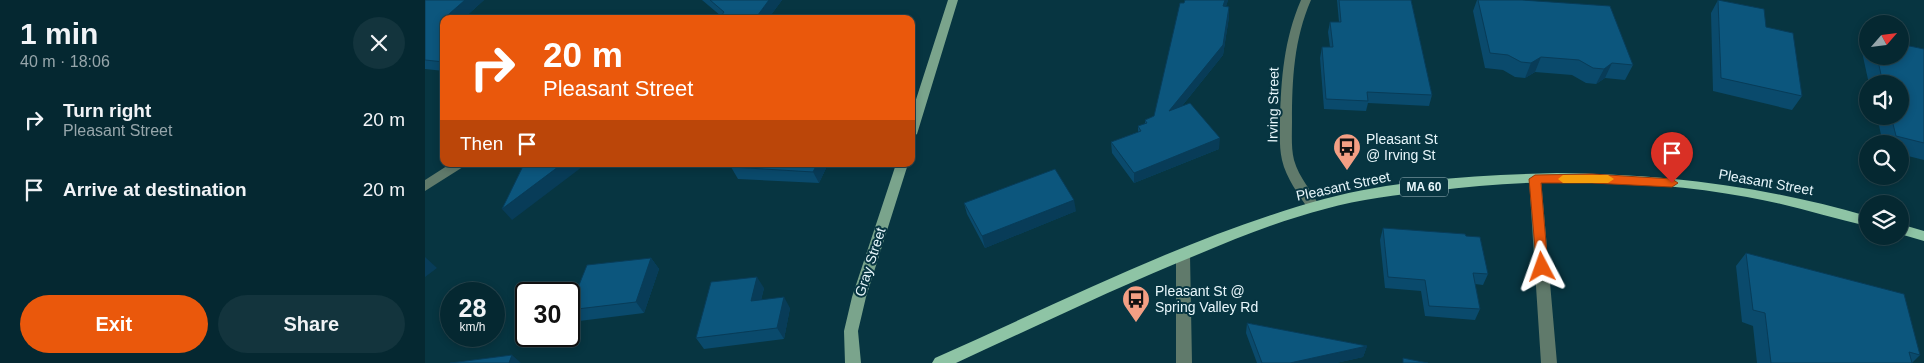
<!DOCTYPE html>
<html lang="en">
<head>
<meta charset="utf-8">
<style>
	:root { --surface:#052831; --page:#13343d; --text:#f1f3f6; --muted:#97a6ab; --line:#26444d; --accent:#ea580c }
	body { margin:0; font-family:Arial,sans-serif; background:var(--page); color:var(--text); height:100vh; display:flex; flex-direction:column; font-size:19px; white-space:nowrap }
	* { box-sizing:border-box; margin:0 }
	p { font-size:16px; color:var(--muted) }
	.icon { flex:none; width:28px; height:28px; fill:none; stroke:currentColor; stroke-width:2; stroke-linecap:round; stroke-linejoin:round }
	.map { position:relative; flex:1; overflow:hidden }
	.details { display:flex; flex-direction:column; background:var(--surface); width:425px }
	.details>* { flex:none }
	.guide { position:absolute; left:15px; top:15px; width:475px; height:152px; border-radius:10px; box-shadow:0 2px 8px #0003,0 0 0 1px var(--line); background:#ea580c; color:#fff; overflow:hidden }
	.needle { width:32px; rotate:62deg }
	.buttons { position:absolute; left:1434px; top:15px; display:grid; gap:10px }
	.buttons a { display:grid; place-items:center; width:50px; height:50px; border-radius:50%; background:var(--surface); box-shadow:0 2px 8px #0003,0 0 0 1px var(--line); font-size:25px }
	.speed { position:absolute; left:15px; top:282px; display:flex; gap:10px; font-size:25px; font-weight:700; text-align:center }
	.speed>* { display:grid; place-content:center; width:65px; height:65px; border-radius:50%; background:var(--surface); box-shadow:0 2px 8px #0003,0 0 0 1px var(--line); line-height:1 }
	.speed small { font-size:12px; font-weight:400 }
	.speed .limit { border:2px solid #111; border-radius:8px; background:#fff; color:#111 }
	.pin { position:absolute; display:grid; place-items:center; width:42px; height:42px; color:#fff; margin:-51px -21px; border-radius:50% 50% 50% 0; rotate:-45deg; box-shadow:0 0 5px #0007 }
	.pin .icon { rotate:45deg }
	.me { position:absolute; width:55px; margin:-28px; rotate:356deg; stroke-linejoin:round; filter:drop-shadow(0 0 4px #0008) }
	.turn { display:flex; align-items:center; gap:18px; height:105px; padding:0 20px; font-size:22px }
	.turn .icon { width:65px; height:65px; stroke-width:2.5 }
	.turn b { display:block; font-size:35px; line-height:42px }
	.then { display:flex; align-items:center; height:48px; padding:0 20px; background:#0003; gap:10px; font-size:19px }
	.round { display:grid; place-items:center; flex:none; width:52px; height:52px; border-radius:26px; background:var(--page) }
	.headline { display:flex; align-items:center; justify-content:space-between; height:85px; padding:0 20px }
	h1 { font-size:30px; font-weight:800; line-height:38px }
	.button { display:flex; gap:10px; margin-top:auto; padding:10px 20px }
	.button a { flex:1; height:58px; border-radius:30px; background:var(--accent); color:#fff; font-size:20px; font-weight:800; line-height:58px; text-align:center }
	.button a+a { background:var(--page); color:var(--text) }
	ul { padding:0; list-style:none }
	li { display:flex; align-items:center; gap:15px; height:70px; padding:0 20px }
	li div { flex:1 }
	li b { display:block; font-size:19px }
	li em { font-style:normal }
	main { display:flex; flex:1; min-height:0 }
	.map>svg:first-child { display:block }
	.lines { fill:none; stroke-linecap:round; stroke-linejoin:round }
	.street { fill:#607a6b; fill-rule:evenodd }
	.secondary { fill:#7aa48c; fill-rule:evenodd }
	.primary { fill:#8ec4a5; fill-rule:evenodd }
	.wall { fill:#0a4a6c }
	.shaded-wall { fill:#083c58 }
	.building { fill:#0c567d; stroke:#083c58 }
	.route { fill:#ea580c; stroke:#983908 }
	.slow { fill:#f59e0b }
	.labels { text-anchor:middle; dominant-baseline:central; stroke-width:4; stroke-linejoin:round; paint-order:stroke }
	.shield { fill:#073541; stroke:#a4bdc4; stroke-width:1 }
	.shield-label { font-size:12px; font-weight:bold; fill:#e8f7fc }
	.street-label { font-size:14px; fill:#e8f7fc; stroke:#073541 }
	.poi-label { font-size:14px; fill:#e8f7fc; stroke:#073541; text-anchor:start }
</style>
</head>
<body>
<main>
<section class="details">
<div class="headline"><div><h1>1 min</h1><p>40 m · 18:06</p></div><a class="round"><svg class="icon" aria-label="close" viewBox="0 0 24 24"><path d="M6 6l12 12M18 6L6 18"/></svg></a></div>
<ul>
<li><svg class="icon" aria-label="right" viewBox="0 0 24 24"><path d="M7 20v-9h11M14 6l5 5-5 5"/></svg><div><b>Turn right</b><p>Pleasant Street</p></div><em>20 m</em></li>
<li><svg class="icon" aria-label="arrive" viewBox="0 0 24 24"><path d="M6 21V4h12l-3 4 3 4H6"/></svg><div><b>Arrive at destination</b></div><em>20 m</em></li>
</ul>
<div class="button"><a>Exit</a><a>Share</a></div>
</section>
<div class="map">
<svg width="1499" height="363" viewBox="0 0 1499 363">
	<rect width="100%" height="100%" fill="#073541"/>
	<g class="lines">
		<!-- street -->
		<path class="street" d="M876 0H886C869 39 867 79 867 121 867 134 866 148 869 160 874 178 887 191 895 207L894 210H884C874 195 861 178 857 160 854 147 855 134 855 121 856 79 859 39 876 0Z
			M25 164H40L38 167 0 191V180Z
			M1110 174 1114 176 1116 179 1132 363H1116L1104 179 1106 176Z
			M758 250 763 251 765 255 767 363H751V255L753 251Z"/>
		<!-- secondary -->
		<path class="secondary" d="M523 0H533L492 134 486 138V115Z
			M471 164H483L441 297 433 331 436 363H420L419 331 427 297Z"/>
		<!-- primary -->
		<path class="primary" d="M1132 173C1238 174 1340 186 1442 216V226C1402 217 1363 204 1322 197 1219 178 1112 178 1008 191 972 195 935 199 900 209 857 220 815 237 774 254 692 287 612 326 531 363H507L510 358C637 302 764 236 899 199 974 179 1055 175 1132 173Z
			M1475 224 1499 231V241L1475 234Z"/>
	</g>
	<!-- wall -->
	<path class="wall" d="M0 0H59L38 19H19V71L0 69Z
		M277 0H357L343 19H294L296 16Z
		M760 0H803L801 6 804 7V17L798 55 757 106 794 149 709 183 687 153 686 142 713 132V126L720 124V120L729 116Z
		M912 0H986L1007 95 1004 106 943 103 941 111 899 109 895 58 897 47H905L903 32 905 22H914Z
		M1052 0H1097L1208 65 1200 80 1180 78 1171 84 1161 83 1147 75 1110 72 1100 78 1090 77 1078 70 1060 68 1048 11Z
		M1293 0 1341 27 1377 96 1367 110 1288 91 1286 13Z
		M1442 45V56H1475L1499 49V160L1475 154V144H1458L1452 116H1475V84H1444L1437 52Z
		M308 164H403L394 183 313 179 306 167Z
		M539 203 651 211 560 248 542 214Z
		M958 228 1041 236 1063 274 1058 285 1050 284 1055 309 1050 320 1000 316 996 291 960 288 955 240Z
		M1321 253 1495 355 1487 363H1332L1328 326 1317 322 1311 266Z
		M226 258 234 269 219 313 154 321 144 310Z
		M339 288 336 300 365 308 359 339 279 349 271 338Z
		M822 323 942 346 938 357 911 363H832L821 333Z"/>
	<!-- shaded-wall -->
	<path class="shaded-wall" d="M40 0H59L38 19H19V24L16 21Z
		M344 0H357L343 19H330Z
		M800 0H803L798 17V6Z
		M804 7V17L798 55 744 122V111Z
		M1116 57 1110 72 1100 78 1106 63Z
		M1187 63 1180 78 1171 84 1179 69Z
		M795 138 794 149 709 183V173Z
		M137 164H161L87 220 77 209Z
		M392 164H403L394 183 388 172Z
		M649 200 651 211 560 248 557 236Z
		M0 257 12 268 0 277Z
		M226 258 234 269 219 313 211 302Z
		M332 277 339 288 333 312 326 301Z
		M359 297 365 308 359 339 352 328Z
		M942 346 938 357 911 363H865Z
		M87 355 96 363H84Z"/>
	<!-- building -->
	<path class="building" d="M0 0H40L16 21 19 22V62L0 60Z
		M285 0H344L330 19H294L299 12Z
		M760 0H800L798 6 804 7 798 45 744 111 765 103 795 138 709 173 686 142 716 131 713 126 722 123 720 120 729 116 755 3H759Z
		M914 0H986L1007 95 942 92 943 101 901 99 897 47H908L905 22H916Z
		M1053 0H1097L1185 6 1208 65 1187 63 1179 69 1168 68 1154 60 1116 57 1106 63 1096 62 1083 55 1065 53Z
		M1293 0 1339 9 1341 27 1368 33 1377 96 1296 78Z
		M1475 44 1499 49V143L1471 136 1466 116H1475V84H1458L1452 56H1475Z
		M99 164H137L77 209Z
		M308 164H392L388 172 306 167Z
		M630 169 649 200 557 236 539 203Z
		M958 228 1040 234 1041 236 1055 237 1063 274 1048 273 1055 309 1004 306 1000 280 963 277Z
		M1321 253 1479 294 1495 355 1484 352 1487 363H1346L1340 313 1328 310Z
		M226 258 211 302 144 310 162 265Z
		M332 277 326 301 359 297 352 328 271 338 286 282Z
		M822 323 942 346 865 363H837Z
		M87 355 84 363H25Z
		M978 358 1003 363H978Z"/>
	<!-- route -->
	<path class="route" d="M1167 174 1247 179 1253 183 1247 187 1167 183H1116L1123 267 1121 271H1112L1104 179 1110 175Z"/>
	<!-- slow -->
	<path class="slow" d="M1138 175H1183L1189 179 1183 183H1138L1133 179Z"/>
	<!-- icons -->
	<defs>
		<g id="bus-pin" transform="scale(1.4375)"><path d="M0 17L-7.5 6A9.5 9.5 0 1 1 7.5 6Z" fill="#f39f84" stroke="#073541"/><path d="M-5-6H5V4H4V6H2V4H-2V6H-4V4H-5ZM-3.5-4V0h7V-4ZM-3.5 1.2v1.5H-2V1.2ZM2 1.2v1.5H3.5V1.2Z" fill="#111"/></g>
	</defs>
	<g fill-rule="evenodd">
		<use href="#bus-pin" x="922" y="147"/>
		<use href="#bus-pin" x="711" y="299"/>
	</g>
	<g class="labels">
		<!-- shield labels -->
		<rect class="shield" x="975" y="177.5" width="48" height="19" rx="4"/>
		<g class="shield-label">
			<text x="999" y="187">MA 60</text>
		</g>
		<!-- street labels -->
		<g class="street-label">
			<text transform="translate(848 105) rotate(-89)">Irving Street</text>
			<text transform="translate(1341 182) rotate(10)">Pleasant Street</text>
			<text transform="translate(918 186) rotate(-12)">Pleasant Street</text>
			<text transform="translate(445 262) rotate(-72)">Gray Street</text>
		</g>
		<!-- poi labels -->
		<g class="poi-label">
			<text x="941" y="139">Pleasant St<tspan x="941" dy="16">@ Irving St</tspan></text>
			<text x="730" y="291">Pleasant St @<tspan x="730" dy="16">Spring Valley Rd</tspan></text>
		</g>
	</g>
</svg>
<div class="buttons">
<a><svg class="needle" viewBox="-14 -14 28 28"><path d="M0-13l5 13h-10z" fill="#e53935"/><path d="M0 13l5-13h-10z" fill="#97a6ab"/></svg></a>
<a><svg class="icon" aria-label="sound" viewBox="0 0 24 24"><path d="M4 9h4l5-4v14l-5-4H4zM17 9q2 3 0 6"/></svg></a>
<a><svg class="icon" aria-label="search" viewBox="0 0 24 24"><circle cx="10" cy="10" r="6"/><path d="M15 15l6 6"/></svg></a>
<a><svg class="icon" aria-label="layers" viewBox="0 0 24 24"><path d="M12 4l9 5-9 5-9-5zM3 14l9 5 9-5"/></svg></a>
</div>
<div class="speed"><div>28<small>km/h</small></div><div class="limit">30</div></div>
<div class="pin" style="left:1247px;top:183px;background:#d93025"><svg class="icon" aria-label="arrive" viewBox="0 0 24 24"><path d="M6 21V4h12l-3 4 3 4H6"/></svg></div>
<svg class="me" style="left:1117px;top:267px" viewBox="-20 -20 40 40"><path d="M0-17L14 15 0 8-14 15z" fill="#ea580c" stroke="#fff" stroke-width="4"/></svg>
<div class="guide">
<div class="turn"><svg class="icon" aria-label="right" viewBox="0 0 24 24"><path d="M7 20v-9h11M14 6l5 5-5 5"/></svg><div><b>20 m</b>Pleasant Street</div></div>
<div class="then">Then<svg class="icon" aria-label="arrive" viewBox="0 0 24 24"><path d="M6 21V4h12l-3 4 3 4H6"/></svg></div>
</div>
</div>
</main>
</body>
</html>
